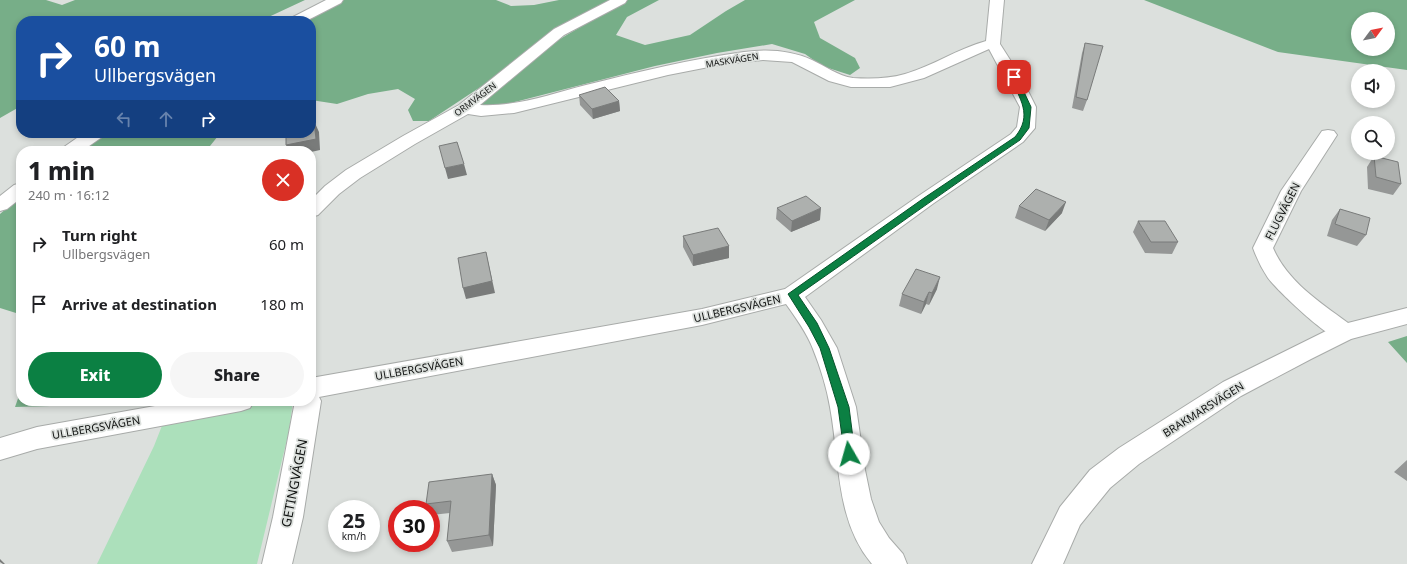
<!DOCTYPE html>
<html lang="en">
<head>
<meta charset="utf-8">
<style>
	:root { --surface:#fff; --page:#f6f6f6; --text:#202124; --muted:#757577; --accent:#0b8043 }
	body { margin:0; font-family:"Noto Sans",sans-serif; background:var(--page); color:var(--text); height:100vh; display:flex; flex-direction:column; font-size:15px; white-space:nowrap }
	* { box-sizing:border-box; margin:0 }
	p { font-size:13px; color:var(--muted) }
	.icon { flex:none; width:22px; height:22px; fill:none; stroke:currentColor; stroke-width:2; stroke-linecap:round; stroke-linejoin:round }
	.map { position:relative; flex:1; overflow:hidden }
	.panel { position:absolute; left:16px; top:146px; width:300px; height:260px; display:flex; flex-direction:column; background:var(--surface); border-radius:16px; box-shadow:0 2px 6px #0003 }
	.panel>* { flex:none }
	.guide { position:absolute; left:16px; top:16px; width:300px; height:122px; border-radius:16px; box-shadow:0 2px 6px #0003; background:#1a4fa0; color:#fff; overflow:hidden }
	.needle { width:26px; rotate:58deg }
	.buttons { position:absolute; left:1351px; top:12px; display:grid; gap:8px }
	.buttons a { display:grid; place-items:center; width:44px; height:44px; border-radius:50%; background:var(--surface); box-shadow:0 2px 6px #0003; font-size:20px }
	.speed { position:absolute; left:328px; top:500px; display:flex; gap:8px; font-size:20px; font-weight:700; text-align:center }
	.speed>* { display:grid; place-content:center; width:52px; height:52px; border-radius:50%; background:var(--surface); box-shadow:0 2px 6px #0003; line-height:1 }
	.speed small { font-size:10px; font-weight:400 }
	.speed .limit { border:6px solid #d22; background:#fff; color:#111 }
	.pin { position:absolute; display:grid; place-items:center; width:34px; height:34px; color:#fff; margin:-17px; border-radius:8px; box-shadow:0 2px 6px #0006 }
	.me { position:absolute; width:44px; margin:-22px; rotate:353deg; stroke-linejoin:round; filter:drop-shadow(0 0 3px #0008) }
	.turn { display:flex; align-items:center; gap:14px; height:84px; padding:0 12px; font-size:18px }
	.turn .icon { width:52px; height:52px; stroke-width:2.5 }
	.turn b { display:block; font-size:28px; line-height:34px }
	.lanes { display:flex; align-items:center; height:38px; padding:0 12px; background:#0003; justify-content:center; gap:20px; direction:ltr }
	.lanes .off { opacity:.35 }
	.round { display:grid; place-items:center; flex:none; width:42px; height:42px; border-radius:21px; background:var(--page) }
	.head { display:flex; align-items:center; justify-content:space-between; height:68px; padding:0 12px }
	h1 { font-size:24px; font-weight:800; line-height:30px }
	.primary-button { display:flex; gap:8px; margin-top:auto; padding:8px 12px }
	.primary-button a { flex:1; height:46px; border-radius:24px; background:var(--accent); color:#fff; font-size:16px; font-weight:800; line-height:46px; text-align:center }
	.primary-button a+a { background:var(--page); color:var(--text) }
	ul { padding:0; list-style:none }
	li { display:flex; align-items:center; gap:12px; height:60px; padding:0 12px }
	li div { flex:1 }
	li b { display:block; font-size:15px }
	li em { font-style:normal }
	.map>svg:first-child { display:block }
	.green { fill:#ace0bb }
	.forest { fill:#77ae88; fill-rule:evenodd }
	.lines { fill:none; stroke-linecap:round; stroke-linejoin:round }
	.street-casing { stroke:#a8aba9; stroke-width:2 }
	.secondary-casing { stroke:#a8aba9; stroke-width:2 }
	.street { fill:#fff; fill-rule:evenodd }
	.secondary { fill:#fff; fill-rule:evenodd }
	.wall { fill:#959796 }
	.shaded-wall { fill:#797b7a }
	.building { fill:#adb0ae; stroke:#797b7a }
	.route { fill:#0b8043; stroke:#07532c }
	.labels { text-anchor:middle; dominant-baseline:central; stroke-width:3.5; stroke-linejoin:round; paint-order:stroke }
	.far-street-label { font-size:9px; fill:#111312; stroke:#dce0dd }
	.street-label { font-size:11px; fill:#111312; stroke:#dce0dd }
	.near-street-label { font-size:13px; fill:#111312; stroke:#dce0dd }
</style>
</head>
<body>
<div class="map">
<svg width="1407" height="564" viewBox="0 0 1407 564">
	<rect width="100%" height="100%" fill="#dce0dd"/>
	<!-- green -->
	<path class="green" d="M237 401H293L289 431 257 564H97L154 446 167 413Z"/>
	<!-- forest -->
	<path class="forest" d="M0 0H46L62 5 75 0H305L260 21H21V106L0 118Z
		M343 0H496L511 6 534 5 559 0H612L429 121H413L408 110 415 99 398 89 368 94 337 104 311 100V21H303Z
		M626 0H659L627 17 616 35 645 45 690 35 726 11 745 0H855L814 22 820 38 855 58 860 68 850 75 822 66 805 54 772 44 717 53 655 66 491 108 476 104 538 52Z
		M1144 0H1407V70L1278 52ZM1358 19H1388V49H1358Z
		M104 133H223L218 136 206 151H78Z
		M21 196V320L16 313 0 308V214Z
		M1407 336V363L1388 342Z
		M21 390V401H94L50 406 15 407Z"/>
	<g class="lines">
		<!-- street casing -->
		<g class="street-casing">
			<path id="street" d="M326 0H343L341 3 306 21H289L291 18Z
				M610 0H627L625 3 564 35 480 105C516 107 551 94 586 85 638 72 691 59 744 52 767 49 790 50 812 60 825 66 838 76 853 78 870 79 888 79 905 74 933 66 957 49 986 41L990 0H1004L1000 44 1021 77 1036 107 1035 128 1023 142 934 203 805 297 821 320 837 348 856 407 865 470 871 499 879 522 889 538 903 554 907 564H872C835 520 840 460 830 407 827 389 820 366 813 349 807 333 796 318 786 304L702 325 319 397 321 401 303 517 292 564H262L273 517 295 401H311V378L702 309 785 289 920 195 1011 134 1017 127 1020 107 989 49 924 78 890 87H851L829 81 792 62 763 60 724 64 668 75 514 113 481 116 468 114 415 144 360 178 339 194 318 215 311 217V200L325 186 346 170 403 136 459 105 554 29Z
				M1328 130 1334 131 1337 135 1301 191 1273 248C1288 283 1323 304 1352 326L1356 332 1352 338C1350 339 1346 341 1343 340 1329 340 1278 291 1268 278 1262 269 1257 259 1253 248L1281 191 1322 131Z
				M84 133H105L102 137 82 151H61L64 147Z
				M21 183V198L7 209 0 211V196L14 185Z
				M183 401H254L250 408 241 411 37 449 0 460V438L37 427Z"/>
		</g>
		<!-- secondary casing -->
		<g class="secondary-casing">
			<path id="secondary" d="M1407 308V324L1351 339 1311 359 1241 396 1139 464 1110 488 1080 525 1063 564H1032L1060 507 1090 470 1119 448 1223 382 1336 326Z"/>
		</g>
		<!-- street -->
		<use href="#street" class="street"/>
		<!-- secondary -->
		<use href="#secondary" class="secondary"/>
	</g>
	<!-- wall -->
	<path class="wall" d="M1085 43 1087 100 1083 111 1072 108 1082 53Z
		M579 95 619 101 620 111 593 119 580 105Z
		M1374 156 1401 184 1393 195 1368 189 1367 167Z
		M1019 206 1062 213 1045 231 1015 218Z
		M777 208 820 220 791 232 776 219Z
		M1340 209 1366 235 1357 246 1327 236 1332 220Z
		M1138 221 1178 242 1172 254 1145 253 1133 232Z
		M683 236 729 246V258L693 266 683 247Z
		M937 289 929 305 926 304 921 314 899 306 902 294Z
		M1407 460V481L1394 472Z
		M492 474 496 485 493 546 452 552 447 541 450 513 431 515V509H428L426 504Z"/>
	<!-- shaded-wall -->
	<path class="shaded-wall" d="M619 101 620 111 593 119 592 109Z
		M314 121 319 132 320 150 311 152V151H289L286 145Z
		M464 164 467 175 448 179 445 168Z
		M1066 202 1062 213 1045 231 1049 220Z
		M821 208 820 220 791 232 792 221Z
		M729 246V258L693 266V255Z
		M486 252 495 293 466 299 463 288Z
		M940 277 937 289 929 305 932 293Z
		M929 292 926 304 921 314 924 302Z
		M492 474 496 485 493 546 489 535Z
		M0 559 5 564H3L0 562Z"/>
	<!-- building -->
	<path class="building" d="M1085 43 1103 46 1087 100 1076 97Z
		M605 87 619 101 592 109 579 95Z
		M314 121 316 139 286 145V133H311V122Z
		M457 142 464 164 445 168 439 146Z
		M1374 156 1398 162 1401 184 1376 177Z
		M1036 189 1066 202 1049 220 1019 206Z
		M806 196 821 208 792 221 777 208Z
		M1340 209 1370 218 1366 235 1335 224Z
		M1138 221H1165L1178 242H1151Z
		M718 228 729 246 693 255 683 236Z
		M486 252 492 281 463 288 458 258Z
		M916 269 940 277 932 293 929 292 924 302 902 294Z
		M492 474 489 535 447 541 451 501 426 504 429 482Z"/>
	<!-- route -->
	<path class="route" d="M1014 75 1017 77 1031 107 1029 128 1020 140C945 190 872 244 798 295L817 323 829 348 849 407 855 454 853 458 849 459 845 458 838 407 820 348 809 327 788 294 924 198 1015 137C1033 115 1020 99 1010 77Z"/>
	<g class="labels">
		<!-- far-street labels -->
		<g class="far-street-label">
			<text transform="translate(732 60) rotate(-9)">MASKVÄGEN</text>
			<text transform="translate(475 99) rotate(-37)">ORMVÄGEN</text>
		</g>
		<!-- street labels -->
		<g class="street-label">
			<text transform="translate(1282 211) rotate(-63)">FLUGVÄGEN</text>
			<text transform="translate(737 308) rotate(-13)">ULLBERGSVÄGEN</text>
			<text transform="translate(419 368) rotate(-10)">ULLBERGSVÄGEN</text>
			<text transform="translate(1203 409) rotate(-32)">BRAKMARSVÄGEN</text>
			<text transform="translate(96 427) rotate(-10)">ULLBERGSVÄGEN</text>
		</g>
		<!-- near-street labels -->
		<g class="near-street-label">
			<text transform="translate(294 483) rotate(-79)">GETINGVÄGEN</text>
		</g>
	</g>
</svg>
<div class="buttons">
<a><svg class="needle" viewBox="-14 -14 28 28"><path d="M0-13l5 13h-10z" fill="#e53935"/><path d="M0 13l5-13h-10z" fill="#757577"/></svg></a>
<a><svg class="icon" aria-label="sound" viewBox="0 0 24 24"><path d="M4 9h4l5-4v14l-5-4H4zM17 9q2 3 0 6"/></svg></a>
<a><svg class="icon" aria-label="search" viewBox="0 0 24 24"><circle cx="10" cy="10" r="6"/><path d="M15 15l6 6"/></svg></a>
</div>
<div class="speed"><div>25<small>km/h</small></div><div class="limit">30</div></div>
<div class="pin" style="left:1014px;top:77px;background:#d93025"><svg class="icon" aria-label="arrive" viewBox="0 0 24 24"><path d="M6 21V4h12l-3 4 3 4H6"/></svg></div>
<svg class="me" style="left:849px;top:454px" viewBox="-20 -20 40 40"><circle r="19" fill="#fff"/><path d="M0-13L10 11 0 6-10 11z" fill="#0b8043"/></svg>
<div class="guide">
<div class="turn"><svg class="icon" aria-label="right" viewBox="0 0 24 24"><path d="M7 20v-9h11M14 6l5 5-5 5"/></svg><div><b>60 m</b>Ullbergsvägen</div></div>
<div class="lanes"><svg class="icon off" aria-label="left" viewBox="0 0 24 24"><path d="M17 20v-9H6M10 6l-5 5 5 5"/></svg><svg class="icon off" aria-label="ahead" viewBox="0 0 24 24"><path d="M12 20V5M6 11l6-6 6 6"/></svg><svg class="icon" aria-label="right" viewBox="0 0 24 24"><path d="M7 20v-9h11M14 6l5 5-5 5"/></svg></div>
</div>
<section class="panel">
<div class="head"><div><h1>1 min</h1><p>240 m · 16:12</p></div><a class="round" style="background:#d93025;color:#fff"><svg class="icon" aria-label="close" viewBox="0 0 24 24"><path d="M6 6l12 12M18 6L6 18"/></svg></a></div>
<ul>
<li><svg class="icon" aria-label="right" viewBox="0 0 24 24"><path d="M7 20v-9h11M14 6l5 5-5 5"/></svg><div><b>Turn right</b><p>Ullbergsvägen</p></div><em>60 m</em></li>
<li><svg class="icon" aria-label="arrive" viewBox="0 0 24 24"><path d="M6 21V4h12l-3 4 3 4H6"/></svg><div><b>Arrive at destination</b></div><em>180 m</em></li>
</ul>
<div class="primary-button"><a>Exit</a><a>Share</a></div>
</section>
</div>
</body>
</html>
